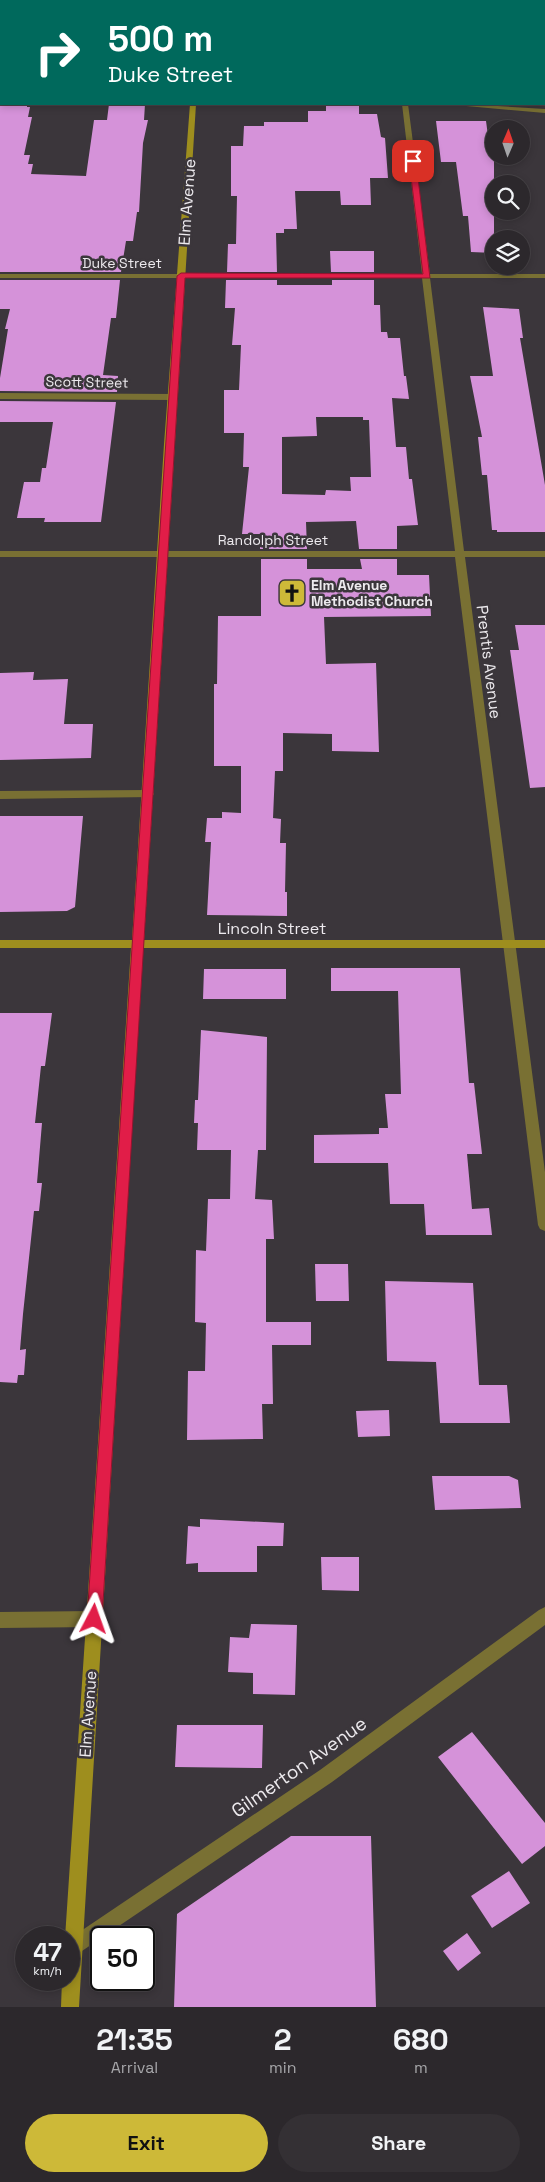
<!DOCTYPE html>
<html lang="en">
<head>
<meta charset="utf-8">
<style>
	:root { --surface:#2c282c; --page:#343034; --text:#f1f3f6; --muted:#a6a6a9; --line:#484448; --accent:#cdb938 }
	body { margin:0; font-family:"Space Grotesk",sans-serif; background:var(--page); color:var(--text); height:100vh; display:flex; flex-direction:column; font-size:19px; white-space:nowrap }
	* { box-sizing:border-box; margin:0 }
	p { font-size:16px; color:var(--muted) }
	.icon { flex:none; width:28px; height:28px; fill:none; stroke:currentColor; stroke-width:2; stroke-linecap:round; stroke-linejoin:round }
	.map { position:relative; height:2007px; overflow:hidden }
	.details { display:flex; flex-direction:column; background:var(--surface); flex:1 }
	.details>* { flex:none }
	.guide { position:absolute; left:0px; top:0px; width:545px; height:105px; box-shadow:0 2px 8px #0003,0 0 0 1px var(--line); background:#00695c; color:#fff; overflow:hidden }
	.needle { width:32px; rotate:2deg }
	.fabs { position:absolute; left:485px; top:120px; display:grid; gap:10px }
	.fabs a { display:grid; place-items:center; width:45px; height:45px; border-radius:50%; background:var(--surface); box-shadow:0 2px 8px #0003,0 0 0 1px var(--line); font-size:25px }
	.speed { position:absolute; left:15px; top:1926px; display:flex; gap:10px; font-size:25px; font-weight:700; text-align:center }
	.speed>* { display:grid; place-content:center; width:65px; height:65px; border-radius:50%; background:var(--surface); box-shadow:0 2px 8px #0003,0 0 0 1px var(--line); line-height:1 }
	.speed small { font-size:12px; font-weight:400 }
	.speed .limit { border:2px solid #111; border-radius:8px; background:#fff; color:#111 }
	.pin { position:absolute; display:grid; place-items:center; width:42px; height:42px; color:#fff; margin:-21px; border-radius:10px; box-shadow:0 2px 8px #0006 }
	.me { position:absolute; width:55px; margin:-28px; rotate:4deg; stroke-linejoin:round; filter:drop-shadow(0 0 4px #0008) }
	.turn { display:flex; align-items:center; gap:18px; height:105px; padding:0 25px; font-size:22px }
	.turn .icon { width:65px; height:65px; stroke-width:2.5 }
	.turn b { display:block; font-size:35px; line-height:42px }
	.eta { display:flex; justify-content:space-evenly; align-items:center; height:85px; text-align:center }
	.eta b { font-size:30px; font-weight:600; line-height:35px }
	.action { display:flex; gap:10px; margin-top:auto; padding:10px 25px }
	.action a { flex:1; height:58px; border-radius:30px; background:var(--accent); color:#111; font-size:20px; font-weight:600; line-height:58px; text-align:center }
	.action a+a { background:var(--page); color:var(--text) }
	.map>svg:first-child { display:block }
	.building { fill:#d592d9; fill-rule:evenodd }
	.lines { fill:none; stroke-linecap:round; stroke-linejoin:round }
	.lane { fill:#797033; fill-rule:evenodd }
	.street { fill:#797033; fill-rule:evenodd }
	.secondary { fill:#9e8e1e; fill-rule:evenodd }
	.highway { fill:#ceba35; fill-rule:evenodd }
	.route { fill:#e11d48; stroke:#92132f }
	.labels { text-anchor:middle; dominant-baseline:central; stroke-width:5; stroke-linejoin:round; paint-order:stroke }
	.far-street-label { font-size:14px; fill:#edeaee; stroke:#3b363b }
	.far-poi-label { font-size:14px; font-weight:bold; fill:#edeaee; stroke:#3b363b; text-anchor:start }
	.street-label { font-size:16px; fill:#edeaee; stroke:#3b363b }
	.near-street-label { font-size:19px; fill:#edeaee; stroke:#3b363b }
</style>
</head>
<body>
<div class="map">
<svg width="545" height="2007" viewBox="0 0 545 2007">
	<rect width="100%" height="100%" fill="#3b363b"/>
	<!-- building -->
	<path class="building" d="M0 104H27V107H30L28 117H32L24 155H30L28 164H33L31 174 86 176 94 120H107L109 104H145L144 120H148L143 143 139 212H137L133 241H126L121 272H0Z
		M326 104H359V114H377L381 137 385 138 388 178H370L371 205H341L340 191H295L297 229H284V233H276L277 272H227L228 244H236L237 196H231V146H243L244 126H264V122H308V111H326Z
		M436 121H486L489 143H494V253L471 252 468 216H463L456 162H441Z
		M330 251H374V272H331Z
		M0 280H120L116 318H111L103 375 118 376 117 392 0 391V378L8 329H5L10 309H0Z
		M226 280H277V285H332V280H374V305H380L381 332H387L388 338H400L404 376H406L409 399 392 398 396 447H406L409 479H412L418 525 397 526V549H359L356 521 306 522 307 549H260V534H242L249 467H243L244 433H224V390H239L241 345H232L235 308H225ZM316 417H363V420H369L371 477H350L351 491 326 490 325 495 282 494V437L317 436Z
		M483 307 519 309 523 338H520L545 485V532H497V530H492L487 475H482L478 437H482L470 376H493Z
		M0 401 116 402 101 522H44L45 518H17L24 482H40L42 468H46L53 422H0Z
		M261 559H307V569H362L360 559H397V575H429L431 616 324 617 326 664 376 663 379 752 332 751V734L283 733V771H275L273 818 281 819 280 843H286L285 892H287V916L207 915 211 842H205L207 818H222V812L241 813V766H214V684H217L218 616H261Z
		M515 625H545V787L530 788 510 650H519Z
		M34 672 33 680 68 679 64 724H93L91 758 0 760V673Z
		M0 816H83L75 907 67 911 0 912Z
		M331 968H460L469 1083H474L482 1154H467L472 1209 489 1208 492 1235H426L424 1204H390L388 1163H314V1135L379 1134V1128H388L385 1094H401L398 991H331Z
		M204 969H286V999H203Z
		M0 1013H52L45 1066H41L35 1123H42L37 1183H42L39 1211H34L23 1314 20 1350 26 1349 24 1375H18L17 1383 0 1382Z
		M201 1030 267 1037 266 1150H258L255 1199 272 1200 274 1239H266V1322H311V1345H272L273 1404H262L263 1439 187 1440 188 1371H205L206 1323 195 1322 196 1250 206 1251 208 1199H230L231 1150H197L198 1123H194L195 1100H198Z
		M315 1264H348L349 1301H316Z
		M385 1281 473 1283 479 1385H507L510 1423H440L436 1362 387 1361Z
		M389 1410 390 1436 358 1437 356 1411Z
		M432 1476H509L518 1480 521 1508 435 1510Z
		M200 1519 284 1523 283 1546H257V1572H198V1563L186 1564 188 1526 200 1527Z
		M321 1557H359V1591L322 1590Z
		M251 1624 297 1625 295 1695 253 1694V1673L228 1672 230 1637 249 1638Z
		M177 1725H263L262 1768 175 1767Z
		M472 1732 545 1823V1846L522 1864 438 1757Z
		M291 1836H371L376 2007H174L177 1914Z
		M509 1871 530 1903 492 1928 471 1896Z
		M467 1933 481 1953 458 1971 443 1951Z"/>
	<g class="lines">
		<!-- lane -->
		<path class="lane" d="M148 790 152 791 154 794 152 797 0 799V791Z"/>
		<!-- street -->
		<path class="street" d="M0 86H1V90H0Z
			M402 104H408L430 274H545V278H430L464 551H545V557H465L545 1172V1231L540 1229 538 1225 455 557H0V551H455L422 278H0V274H422Z
			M463 104 545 109V113L466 106Z
			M0 393 173 394 177 397 173 400 0 399Z
			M545 1607V1625L332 1782 79 1953 73 1956 69 1954V1939L320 1770 539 1610Z
			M95 1611 101 1614 103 1619 101 1624 95 1627 0 1628V1612Z"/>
		<!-- secondary -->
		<path class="secondary" d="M196 0H202V1H196Z
			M190 104H196L144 940H545V948H143L79 2007H61L62 1980H69V1938H65L131 948H0V940H132L164 444Z"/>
		<!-- highway -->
		<path class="highway" d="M0 22H1V26H0Z
			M0 36H1V40H0Z
			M544 36H545V40H544Z
			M544 58H545V62H544Z
			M544 79H545V83H544Z"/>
	</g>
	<!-- route -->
	<path class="route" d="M413 159 416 161 430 278H185L102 1619 100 1624 94 1626 89 1624 87 1619 177 276 181 273 423 274 409 161Z"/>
	<!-- icons -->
	<defs>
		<g id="church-square" transform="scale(1.4375)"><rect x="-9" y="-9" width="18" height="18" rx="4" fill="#cdb938" stroke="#3b363b"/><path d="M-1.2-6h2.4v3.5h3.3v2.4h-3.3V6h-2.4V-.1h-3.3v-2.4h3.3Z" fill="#111"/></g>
	</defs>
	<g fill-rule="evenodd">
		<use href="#church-square" x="292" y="593"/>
	</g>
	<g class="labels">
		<!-- far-street labels -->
		<g class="far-street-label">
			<text x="122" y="263">Duke Street</text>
			<text transform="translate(87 382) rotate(1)">Scott Street</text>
			<text x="273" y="540">Randolph Street</text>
		</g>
		<!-- far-poi labels -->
		<g class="far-poi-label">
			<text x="311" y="585">Elm Avenue<tspan x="311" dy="16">Methodist Church</tspan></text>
		</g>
		<!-- street labels -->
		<g class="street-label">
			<text transform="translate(187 202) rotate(-86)">Elm Avenue</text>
			<text transform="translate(489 662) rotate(83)">Prentis Avenue</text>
			<text x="272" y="928">Lincoln Street</text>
			<text transform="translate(88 1714) rotate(-86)">Elm Avenue</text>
		</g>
		<!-- near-street labels -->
		<g class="near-street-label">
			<text transform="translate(299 1767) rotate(-35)">Gilmerton Avenue</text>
		</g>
	</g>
</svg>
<div class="fabs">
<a><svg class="needle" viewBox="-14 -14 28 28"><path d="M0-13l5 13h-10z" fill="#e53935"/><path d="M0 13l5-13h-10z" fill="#a6a6a9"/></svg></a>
<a><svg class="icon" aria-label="search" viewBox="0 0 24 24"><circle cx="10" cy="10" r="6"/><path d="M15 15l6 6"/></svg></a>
<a><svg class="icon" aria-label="layers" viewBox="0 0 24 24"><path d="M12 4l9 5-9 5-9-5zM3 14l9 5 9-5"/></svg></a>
</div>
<div class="speed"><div>47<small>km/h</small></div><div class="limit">50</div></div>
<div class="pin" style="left:413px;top:161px;background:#d93025"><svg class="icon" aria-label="arrive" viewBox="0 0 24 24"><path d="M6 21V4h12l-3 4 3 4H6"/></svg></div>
<svg class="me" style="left:94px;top:1619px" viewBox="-20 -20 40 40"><path d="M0-17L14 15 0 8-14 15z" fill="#e11d48" stroke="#fff" stroke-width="4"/></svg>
<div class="guide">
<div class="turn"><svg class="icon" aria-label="right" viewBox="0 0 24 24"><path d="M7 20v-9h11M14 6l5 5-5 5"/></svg><div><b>500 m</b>Duke Street</div></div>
</div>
</div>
<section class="details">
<div class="eta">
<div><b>21:35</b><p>Arrival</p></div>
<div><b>2</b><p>min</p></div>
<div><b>680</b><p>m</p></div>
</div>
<div class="action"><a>Exit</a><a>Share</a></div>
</section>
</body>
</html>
